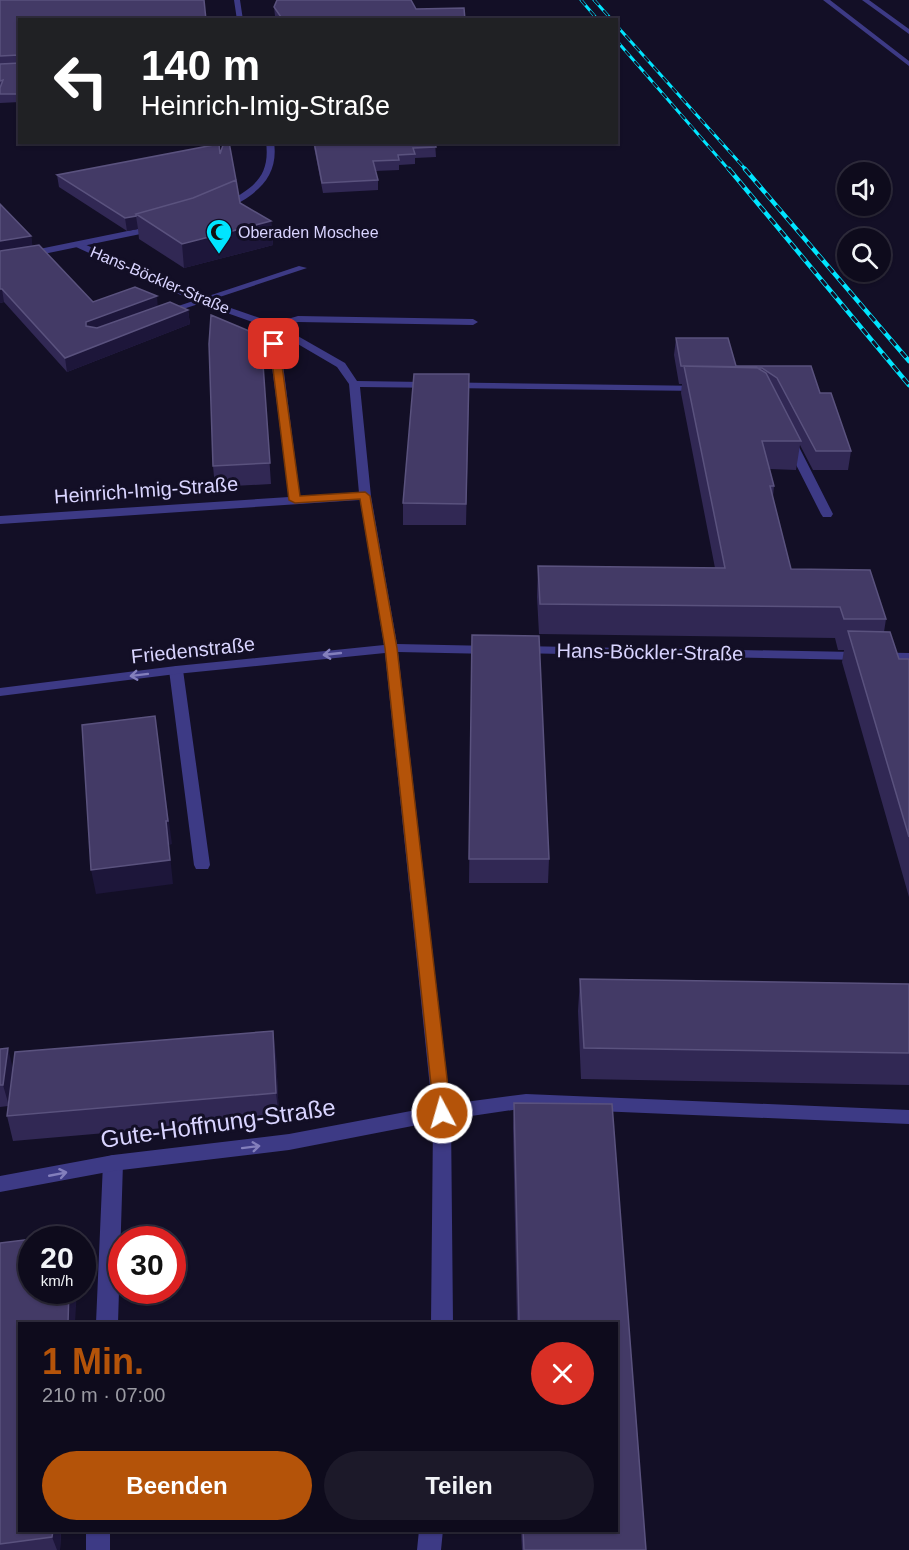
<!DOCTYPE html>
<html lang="de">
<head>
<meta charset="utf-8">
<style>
	:root { --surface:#0e0b1c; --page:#1c1929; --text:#f1f3f6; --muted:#9b9ba3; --line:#2e2b3b; --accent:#b45309 }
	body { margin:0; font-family:Arial,sans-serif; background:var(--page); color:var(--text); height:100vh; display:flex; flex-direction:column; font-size:22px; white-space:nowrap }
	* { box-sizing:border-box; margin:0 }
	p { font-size:20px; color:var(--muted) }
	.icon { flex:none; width:33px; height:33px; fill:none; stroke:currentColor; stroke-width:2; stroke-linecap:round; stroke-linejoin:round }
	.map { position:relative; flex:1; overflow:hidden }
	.side { position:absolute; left:18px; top:1322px; width:600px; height:210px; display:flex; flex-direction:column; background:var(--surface); border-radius:0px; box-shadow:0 2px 4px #0004,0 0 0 2px var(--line) }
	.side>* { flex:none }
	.hud { position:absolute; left:18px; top:18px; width:600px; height:126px; border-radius:0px; box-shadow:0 2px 4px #0004,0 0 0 2px var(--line); background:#202124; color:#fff; overflow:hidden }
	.tools { position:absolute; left:837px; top:162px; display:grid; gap:12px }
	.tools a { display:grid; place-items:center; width:54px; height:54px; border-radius:50%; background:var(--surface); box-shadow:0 2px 4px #0004,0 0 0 2px var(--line); font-size:30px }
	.speed { position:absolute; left:18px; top:1226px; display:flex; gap:12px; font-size:30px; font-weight:700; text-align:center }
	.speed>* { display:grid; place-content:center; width:78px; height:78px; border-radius:50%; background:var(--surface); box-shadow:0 2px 4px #0004,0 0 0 2px var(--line); line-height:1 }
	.speed small { font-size:15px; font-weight:400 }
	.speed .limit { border:9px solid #d22; background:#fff; color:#111 }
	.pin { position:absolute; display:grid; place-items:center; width:51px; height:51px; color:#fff; margin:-26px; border-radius:12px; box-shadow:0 3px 9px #0006 }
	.me { position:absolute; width:66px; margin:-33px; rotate:354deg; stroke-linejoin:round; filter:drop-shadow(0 0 4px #0008) }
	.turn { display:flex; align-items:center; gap:21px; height:126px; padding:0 24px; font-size:27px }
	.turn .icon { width:78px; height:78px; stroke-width:2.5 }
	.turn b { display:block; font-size:42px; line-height:51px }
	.round { display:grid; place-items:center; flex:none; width:63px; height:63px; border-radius:32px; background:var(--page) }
	.summary { display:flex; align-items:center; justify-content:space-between; height:102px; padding:0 24px }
	h1 { font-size:36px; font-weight:800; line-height:45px; color:var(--accent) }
	.action { display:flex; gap:12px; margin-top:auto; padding:12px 24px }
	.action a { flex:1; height:69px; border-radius:36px; background:var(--accent); color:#fff; font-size:24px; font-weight:800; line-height:69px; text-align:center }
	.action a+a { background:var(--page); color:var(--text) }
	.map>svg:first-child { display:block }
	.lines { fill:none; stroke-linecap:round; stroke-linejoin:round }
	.service { fill:#3d3a85; fill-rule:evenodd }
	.minor { fill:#3d3a85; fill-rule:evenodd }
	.tertiary { fill:#3d3a85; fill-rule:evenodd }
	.rail-far1-casing { stroke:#00e5ff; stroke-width:3 }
	.rail-casing { stroke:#00e5ff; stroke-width:4.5 }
	.rail-far1 { stroke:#130f26; stroke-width:2; stroke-dasharray:7; stroke-linecap:butt }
	.rail { stroke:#130f26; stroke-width:3; stroke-dasharray:8; stroke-linecap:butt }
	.wall { fill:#312854 }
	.shaded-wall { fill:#1d163a }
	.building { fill:#433a66; stroke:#5a527e; stroke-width:1.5 }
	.oneway { stroke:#837fbc }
	.route { fill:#b45309; stroke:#753606; stroke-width:1.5 }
	.labels { text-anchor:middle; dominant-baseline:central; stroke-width:6; stroke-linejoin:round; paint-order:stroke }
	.far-poi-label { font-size:16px; fill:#d9d4ff; stroke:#130f26; text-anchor:start }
	.far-street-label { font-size:16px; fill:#d9d4ff; stroke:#130f26 }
	.street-label { font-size:20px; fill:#d9d4ff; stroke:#130f26 }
	.near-street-label { font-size:24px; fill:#d9d4ff; stroke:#130f26 }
</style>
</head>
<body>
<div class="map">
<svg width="909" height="1550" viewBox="0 0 909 1550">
	<rect width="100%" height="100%" fill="#130f26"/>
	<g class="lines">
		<!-- service -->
		<path class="service" d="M823 0H830L909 61V66Z
			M862 0H869L909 29V34Z
			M299 266 307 268 165 315 157 313Z
			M789 436 795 439 833 514 831 517H823L821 514 783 439Z
			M176 666 183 670 210 865 208 869H196L194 865 169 670Z
			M113 1155 120 1157 123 1163 118 1323H96L103 1163 106 1157Z
			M86 1530H110V1550H86Z"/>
		<!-- minor -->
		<path class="minor" d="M76 243H82L202 298 274 323 298 316 473 319 478 322 473 325 298 322 282 327 345 363 357 381 706 386V390L702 391 360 387 371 496 397 644 492 646 499 650 492 654 398 652 450 1104 526 1094 909 1110V1124L526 1108 451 1119 453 1323H431L433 1122 289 1150 113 1171 0 1192V1176L113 1155 289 1134 432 1107 385 653 176 674 0 696V688L176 666 384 645 360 500 0 524V516L289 497 269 344V328L196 302 76 247ZM279 333 337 367 349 384 359 493 300 497Z
			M519 646 909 653V661L514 653 512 650 514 647Z
			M419 1530H443L441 1550H417Z"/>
		<!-- tertiary -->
		<path class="tertiary" d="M234 0H240L243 20H237Z
			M266 142H274C278 170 265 187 242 201 235 205 228 210 220 210V206C249 190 271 180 266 142Z
			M157 225 161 228 160 230 0 263V257Z"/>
		<!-- rail-far1 casing -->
		<g class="rail-far1-casing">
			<path id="rail-far1" d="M581 0 598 20
				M594 0 612 20
				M616 25 747 171
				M616 40 730 171"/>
		</g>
		<!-- rail casing -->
		<g class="rail-casing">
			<path id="rail" d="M729 169 909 385
				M745 169 909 361"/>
		</g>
		<!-- rail-far1 -->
		<use href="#rail-far1" class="rail-far1"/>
		<!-- rail -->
		<use href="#rail" class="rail"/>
	</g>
	<!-- wall -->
	<path class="wall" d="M0 0 20 20V102L0 103V64L19 63 0 64Z
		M274 7 416 9 465 20H277L275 16Z
		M313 142H435L436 157 415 158V164L399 165V170L375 171 378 180V190L323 193Z
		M220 154 236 180 240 203 271 221 273 245 184 268 139 239 138 229 127 231 59 187 57 175Z
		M0 204 31 236 32 246 93 302 158 306 188 310 190 324 67 372 4 302 0 303Z
		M261 336 271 484 215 487 213 466Z
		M676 338 736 366H811L820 393 851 451 848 470H813L800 445 796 470 770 469 774 486 773 497 791 569 886 619 884 632 899 659H909V897L842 662 844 650H838L835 638 539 634 537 597 538 566 715 568 681 393 682 384H679L674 355Z
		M469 394 466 525H403V503Z
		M472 635 549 859 548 883H469Z
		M580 979 909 984V1085L581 1079 578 1011Z
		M0 1049 13 1068 276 1055 279 1118 13 1141 7 1116 8 1106 0 1107Z
		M514 1103 612 1104 646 1550H522L521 1530H616V1323H517L513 1128Z
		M0 1243 20 1323 61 1530 60 1550H0Z"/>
	<!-- shaded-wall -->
	<path class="shaded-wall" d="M136 216 138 229 127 231 125 218Z
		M271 221 273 245 184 268 182 244Z
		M31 236 33 249 0 255V241Z
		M0 289H2L4 302 0 303Z
		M157 296 158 310 88 336 86 322Z
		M188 310 190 324 67 372 65 358Z
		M158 740 172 844 169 845 173 884 96 894 91 870 166 821Z
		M273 1031 276 1055 279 1118 276 1093Z
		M8 1048 13 1069 9 1106 3 1085Z
		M69 1290H77L75 1323H68Z
		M53 1530H61L60 1550H57L52 1537Z"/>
	<!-- building -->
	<path class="building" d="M0 0H204L206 20H20V56L19 55 0 56Z
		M277 0H411L416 9 464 8 465 20H283L274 7Z
		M20 63V94H0V88L3 80 0 81V64Z
		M224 142H229L236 180 193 198 136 214V216L125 218 57 175 219 144 220 154Z
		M314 142H435L436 147 413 148 415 154 398 155 399 160 373 161 378 180 322 183Z
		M236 180 240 203 271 221 182 244 136 214 193 198Z
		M0 204 31 236 0 241Z
		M39 245 93 302 135 287 157 296 86 322V326L97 328 170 302 188 310 65 358 2 289H0V251Z
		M211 315 261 336 270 463 213 466 209 344Z
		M676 338H728L736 366H811L820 393H831L851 451H816L777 378 762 368 681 366Z
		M684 366 756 367 766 373 801 441H762L774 486H770L791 569 870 570 886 619H844L840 607 540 604 538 566 725 568Z
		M414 374H469L466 504 403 503Z
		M848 631 890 632 899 659H909V837Z
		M472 635 539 636 549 859H469Z
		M155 716 168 821H166L170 860 91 870 82 725Z
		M580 979 909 984V1053L584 1048Z
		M273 1031 276 1093 7 1116 15 1052Z
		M8 1048 3 1085H0V1049Z
		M514 1103 612 1104 646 1550H524L523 1530H616V1323H519Z
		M72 1234V1239H33Z
		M32 1239V1290H69L68 1323H20V1530H53L52 1537 0 1544V1243Z"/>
	<!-- one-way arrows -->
	<defs><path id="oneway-shaft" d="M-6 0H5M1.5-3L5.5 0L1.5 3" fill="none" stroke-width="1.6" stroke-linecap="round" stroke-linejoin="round" transform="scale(1.5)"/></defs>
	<g class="oneway">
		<use href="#oneway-shaft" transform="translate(332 654) rotate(174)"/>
		<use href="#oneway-shaft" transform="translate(139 675) rotate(173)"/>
		<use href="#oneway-shaft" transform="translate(251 1147) rotate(-7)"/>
		<use href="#oneway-shaft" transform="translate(58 1174) rotate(-11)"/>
	</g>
	<!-- route -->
	<path class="route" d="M274 341 279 344 300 496 365 492 370 496 397 648 451 1113 448 1117 442 1119 436 1117 434 1113 385 648 360 499 295 503 289 500 270 344Z"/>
	<!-- icons -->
	<defs>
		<g id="mosque-pin" transform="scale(1.35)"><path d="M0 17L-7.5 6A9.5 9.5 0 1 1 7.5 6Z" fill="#00e5ff" stroke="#130f26"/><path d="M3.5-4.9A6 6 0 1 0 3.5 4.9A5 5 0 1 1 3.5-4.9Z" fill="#111"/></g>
	</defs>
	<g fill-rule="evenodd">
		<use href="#mosque-pin" x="219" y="232"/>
	</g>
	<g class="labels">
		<!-- far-poi labels -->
		<g class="far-poi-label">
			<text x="238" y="232">Oberaden Moschee</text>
		</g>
		<!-- far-street labels -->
		<g class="far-street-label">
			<text transform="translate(160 280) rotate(23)">Hans-Böckler-Straße</text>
		</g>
		<!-- street labels -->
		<g class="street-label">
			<text transform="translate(146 490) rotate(-4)">Heinrich-Imig-Straße</text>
			<text transform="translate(193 650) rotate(-6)">Friedenstraße</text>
			<text transform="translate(650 652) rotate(1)">Hans-Böckler-Straße</text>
		</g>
		<!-- near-street labels -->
		<g class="near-street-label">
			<text transform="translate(218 1123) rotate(-8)">Gute-Hoffnung-Straße</text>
		</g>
	</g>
</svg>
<div class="tools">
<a><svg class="icon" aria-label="sound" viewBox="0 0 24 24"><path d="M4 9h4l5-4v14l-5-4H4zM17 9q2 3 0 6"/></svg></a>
<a><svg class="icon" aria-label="search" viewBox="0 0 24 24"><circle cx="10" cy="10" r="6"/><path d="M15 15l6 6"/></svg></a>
</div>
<div class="speed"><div>20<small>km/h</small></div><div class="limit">30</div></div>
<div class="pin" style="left:274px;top:344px;background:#d93025"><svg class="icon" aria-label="arrive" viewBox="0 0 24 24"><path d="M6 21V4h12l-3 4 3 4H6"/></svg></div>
<svg class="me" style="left:442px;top:1113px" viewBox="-20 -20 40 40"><circle r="17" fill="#b45309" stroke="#fff" stroke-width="3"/><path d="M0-11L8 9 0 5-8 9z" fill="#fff"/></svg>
<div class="hud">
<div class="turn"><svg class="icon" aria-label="left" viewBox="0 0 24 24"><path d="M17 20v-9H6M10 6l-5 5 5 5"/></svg><div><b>140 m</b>Heinrich-Imig-Straße</div></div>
</div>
<section class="side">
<div class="summary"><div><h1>1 Min.</h1><p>210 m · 07:00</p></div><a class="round" style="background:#d93025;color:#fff"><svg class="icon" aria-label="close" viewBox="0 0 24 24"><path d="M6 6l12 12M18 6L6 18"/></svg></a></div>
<div class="action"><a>Beenden</a><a>Teilen</a></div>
</section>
</div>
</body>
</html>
